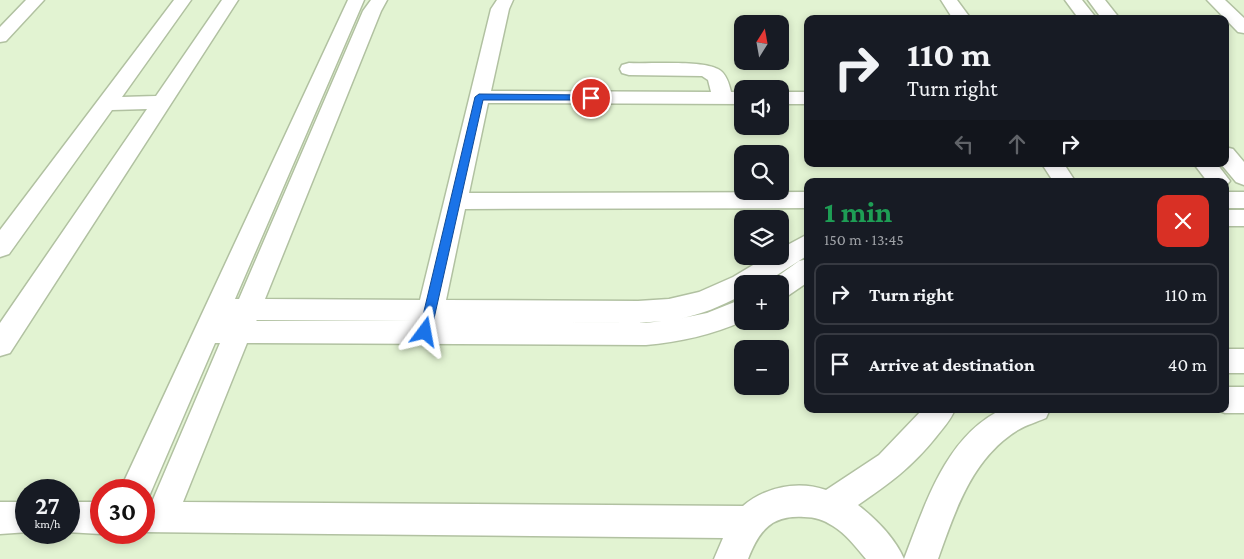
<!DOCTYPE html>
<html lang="en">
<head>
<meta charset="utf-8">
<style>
	:root { --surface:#171b24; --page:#20242c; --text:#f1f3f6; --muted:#9ea1a6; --line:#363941 }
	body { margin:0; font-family:"Crimson Pro",serif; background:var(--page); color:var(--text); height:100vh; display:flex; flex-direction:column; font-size:19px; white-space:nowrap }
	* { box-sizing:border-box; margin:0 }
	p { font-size:16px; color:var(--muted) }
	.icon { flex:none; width:28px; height:28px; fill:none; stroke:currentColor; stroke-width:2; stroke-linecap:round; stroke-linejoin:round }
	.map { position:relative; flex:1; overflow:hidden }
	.drawer { position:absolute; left:804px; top:178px; width:425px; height:235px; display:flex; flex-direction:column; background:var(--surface); border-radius:10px; box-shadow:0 2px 8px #0003 }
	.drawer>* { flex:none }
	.top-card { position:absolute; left:804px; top:15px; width:425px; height:152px; border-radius:10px; box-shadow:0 2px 8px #0003; background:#171b24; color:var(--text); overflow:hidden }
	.needle { width:32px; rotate:11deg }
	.tools { position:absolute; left:734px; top:15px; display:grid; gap:10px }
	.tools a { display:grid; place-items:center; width:55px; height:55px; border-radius:10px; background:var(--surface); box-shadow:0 2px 8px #0003; font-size:25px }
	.speed { position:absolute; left:15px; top:479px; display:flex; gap:10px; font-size:25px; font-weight:700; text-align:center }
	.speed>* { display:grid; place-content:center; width:65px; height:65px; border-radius:50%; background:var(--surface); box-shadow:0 2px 8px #0003; line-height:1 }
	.speed small { font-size:12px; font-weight:400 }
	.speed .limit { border:8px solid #d22; background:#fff; color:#111 }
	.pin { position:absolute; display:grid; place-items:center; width:42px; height:42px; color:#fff; margin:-21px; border:2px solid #fff; border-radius:50%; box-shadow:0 1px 5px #0007 }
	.me { position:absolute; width:55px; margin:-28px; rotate:13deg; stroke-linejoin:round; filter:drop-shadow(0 0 4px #0008) }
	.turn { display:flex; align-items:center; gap:18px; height:105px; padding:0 20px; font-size:22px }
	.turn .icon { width:65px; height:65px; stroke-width:2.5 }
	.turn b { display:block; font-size:35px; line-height:42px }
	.lanes { display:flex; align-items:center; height:48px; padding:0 20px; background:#0003; justify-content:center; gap:25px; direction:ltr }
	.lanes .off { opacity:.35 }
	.round { display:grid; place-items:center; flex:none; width:52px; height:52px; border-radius:10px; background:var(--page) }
	.head { display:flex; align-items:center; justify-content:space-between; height:85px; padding:0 20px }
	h1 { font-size:30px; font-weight:700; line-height:38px; color:#1e9e55 }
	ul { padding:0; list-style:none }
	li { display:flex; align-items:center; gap:15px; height:62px; margin:0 10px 8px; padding:0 10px; border:2px solid var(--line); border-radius:10px }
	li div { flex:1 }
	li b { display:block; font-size:19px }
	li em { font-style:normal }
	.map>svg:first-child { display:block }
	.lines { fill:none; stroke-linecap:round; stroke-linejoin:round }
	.minor-casing { stroke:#b1c1a1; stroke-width:3 }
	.minor { fill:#fff; fill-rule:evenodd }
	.route { fill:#1a73e8; stroke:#114b97 }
</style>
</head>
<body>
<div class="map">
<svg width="1244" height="559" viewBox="0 0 1244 559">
	<rect width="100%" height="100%" fill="#e2f3d2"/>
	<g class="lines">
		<!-- minor casing -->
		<g class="minor-casing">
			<path id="minor" d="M26 0H44L6 41 0 42V27Z
				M174 0H191L122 97 156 96 222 0H238L10 353 0 356V323L147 109 112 110 9 254 0 257V230Z
				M348 0H364L235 299H239L363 11 371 0H387L381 11 265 299 420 300 491 9 497 0H513L509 9 491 91 711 92 708 80 702 76 629 75 622 73 620 69 622 65 629 63C650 64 701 60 718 69 726 73 729 83 731 92H742V104L488 103 469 193 808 192V208L465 209 446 300 638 301 669 299 699 292 733 277 768 256H780V249L808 234V255L763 284H742V295C722 306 700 315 678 319L707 313 742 299 743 321C712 335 679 342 646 345L247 343 183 502 743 506C765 487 798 480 826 490L879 455 923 409H955C951 420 943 428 936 437 911 468 890 483 858 505 876 519 895 538 904 559H866C856 547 846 534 833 526 824 520 815 517 804 517 771 515 759 531 748 559H714L723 538 141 532H144V502H152L220 343H215L147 501 144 502V490H120ZM257 320 415 321H256ZM441 321 638 323 662 321 646 323Z
				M941 0H957L971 19H953Z
				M1065 0H1082L1097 19H1079Z
				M1088 0H1105L1120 19H1102Z
				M1207 0H1225L1244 18V33L1238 32Z
				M780 92H808V104H780Z
				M1225 147 1233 149 1244 162V185L1236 182 1221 164H1225Z
				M1042 164H1064L1075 181H1053Z
				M1194 164H1217L1230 181 1225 187V181H1207Z
				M1225 192H1244V208H1225Z
				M1225 210H1244V226H1225Z
				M808 259V282L789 295 780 298V284H770L771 281 799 261Z
				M1225 349H1244V373H1225Z
				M1225 387H1244V413H1225L1215 409H1225Z
				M1003 409H1050L1046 418C1037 422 1026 425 1018 430 972 458 955 511 938 559H904C925 505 946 435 1003 409Z
				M0 502H26V532H29L0 534Z
				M69 502H101V532H104L101 534 66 532H69Z"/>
		</g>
		<!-- minor -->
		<use href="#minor" class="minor"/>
	</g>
	<!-- route -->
	<path class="route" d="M479 94 591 95 596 98 591 100H483L431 332 430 335H421L419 332 475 97Z"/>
</svg>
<div class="tools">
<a><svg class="needle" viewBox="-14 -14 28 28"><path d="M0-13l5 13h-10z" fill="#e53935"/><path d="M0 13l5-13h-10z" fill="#9ea1a6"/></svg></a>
<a><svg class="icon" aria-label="sound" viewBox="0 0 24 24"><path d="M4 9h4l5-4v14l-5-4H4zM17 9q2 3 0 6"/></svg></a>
<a><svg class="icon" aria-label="search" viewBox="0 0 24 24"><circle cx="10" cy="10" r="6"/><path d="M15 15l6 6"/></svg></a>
<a><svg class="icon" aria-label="layers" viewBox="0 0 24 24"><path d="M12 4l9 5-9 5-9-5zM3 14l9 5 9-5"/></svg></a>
<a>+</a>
<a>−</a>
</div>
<div class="speed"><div>27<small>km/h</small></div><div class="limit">30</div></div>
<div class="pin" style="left:591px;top:98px;background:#d93025"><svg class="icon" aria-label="arrive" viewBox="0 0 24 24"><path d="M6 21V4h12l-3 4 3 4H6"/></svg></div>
<svg class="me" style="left:425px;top:332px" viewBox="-20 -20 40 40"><path d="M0-17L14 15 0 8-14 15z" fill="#1a73e8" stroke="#fff" stroke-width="4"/></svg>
<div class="top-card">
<div class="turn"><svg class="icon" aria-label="right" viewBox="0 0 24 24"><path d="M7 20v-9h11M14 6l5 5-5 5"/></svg><div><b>110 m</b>Turn right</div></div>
<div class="lanes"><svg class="icon off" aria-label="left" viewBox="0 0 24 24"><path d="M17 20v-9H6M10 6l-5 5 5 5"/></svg><svg class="icon off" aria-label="ahead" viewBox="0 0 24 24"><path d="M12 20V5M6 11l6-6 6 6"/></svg><svg class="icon" aria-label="right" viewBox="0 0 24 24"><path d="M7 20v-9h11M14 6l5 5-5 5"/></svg></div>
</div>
<section class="drawer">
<div class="head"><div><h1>1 min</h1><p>150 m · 13:45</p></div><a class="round" style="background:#d93025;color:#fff"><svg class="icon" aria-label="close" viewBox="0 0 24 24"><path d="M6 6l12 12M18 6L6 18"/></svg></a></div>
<ul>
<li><svg class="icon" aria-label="right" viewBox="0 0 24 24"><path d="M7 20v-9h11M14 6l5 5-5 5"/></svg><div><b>Turn right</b></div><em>110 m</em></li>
<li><svg class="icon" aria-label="arrive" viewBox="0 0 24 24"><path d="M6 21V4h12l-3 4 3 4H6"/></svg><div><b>Arrive at destination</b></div><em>40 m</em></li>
</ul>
</section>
</div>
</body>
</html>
